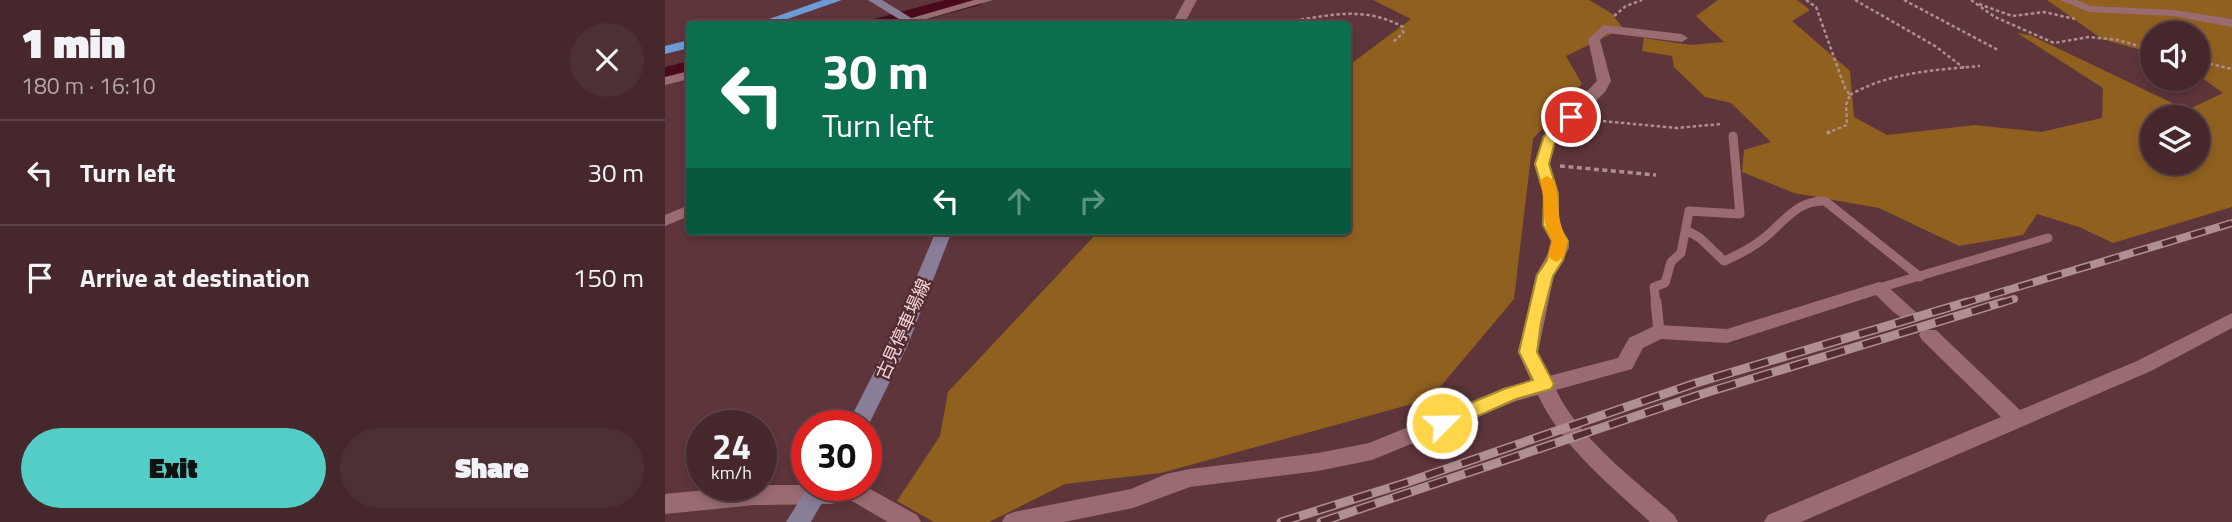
<!DOCTYPE html>
<html lang="en">
<head>
<meta charset="utf-8">
<style>
	:root { --surface:#46282c; --page:#4d3034; --text:#f1f3f6; --muted:#b0a6a9; --line:#5e4448; --accent:#54cdc7 }
	body { margin:0; font-family:"Titillium Web","Noto Sans JP",sans-serif; background:var(--page); color:var(--text); height:100vh; display:flex; flex-direction:column; font-size:26px; white-space:nowrap }
	* { box-sizing:border-box; margin:0 }
	p { font-size:23px; color:var(--muted) }
	.icon { flex:none; width:38px; height:38px; fill:none; stroke:currentColor; stroke-width:2; stroke-linecap:round; stroke-linejoin:round }
	.map { position:relative; flex:1; overflow:hidden }
	.side { display:flex; flex-direction:column; background:var(--surface); width:665px }
	.side>* { flex:none }
	.top-card { position:absolute; left:21px; top:21px; width:665px; height:214px; border-radius:7px; box-shadow:0 4px 10px #0003,0 0 0 2px var(--line); background:#0b6e4f; color:#fff; overflow:hidden }
	.controls { position:absolute; left:1475px; top:21px; display:grid; gap:14px }
	.controls a { display:grid; place-items:center; width:70px; height:70px; border-radius:50%; background:var(--surface); box-shadow:0 4px 10px #0003,0 0 0 2px var(--line); font-size:35px }
	.speed { position:absolute; left:21px; top:410px; display:flex; gap:14px; font-size:35px; font-weight:700; text-align:center }
	.speed>* { display:grid; place-content:center; width:91px; height:91px; border-radius:50%; background:var(--surface); box-shadow:0 4px 10px #0003,0 0 0 2px var(--line); line-height:1 }
	.speed small { font-size:18px; font-weight:400 }
	.speed .limit { border:10px solid #d22; background:#fff; color:#111 }
	.pin { position:absolute; display:grid; place-items:center; width:60px; height:60px; color:#fff; margin:-30px; border:4px solid #fff; border-radius:50%; box-shadow:0 2px 7px #0007 }
	.me { position:absolute; width:77px; margin:-38px; rotate:67deg; stroke-linejoin:round; filter:drop-shadow(0 0 5px #0008) }
	.turn { display:flex; align-items:center; gap:24px; height:147px; padding:0 21px; font-size:32px }
	.turn .icon { width:91px; height:91px; stroke-width:2.5 }
	.turn b { display:block; font-size:49px; line-height:60px }
	.lanes { display:flex; align-items:center; height:66px; padding:0 21px; background:#0003; justify-content:center; gap:35px; direction:ltr }
	.lanes .off { opacity:.35 }
	.round { display:grid; place-items:center; flex:none; width:74px; height:74px; border-radius:37px; background:var(--page) }
	.headline { display:flex; align-items:center; justify-content:space-between; height:119px; padding:0 21px }
	h1 { font-size:42px; font-weight:800; line-height:52px }
	.action { display:flex; gap:14px; margin-top:auto; padding:14px 21px }
	.action a { flex:1; height:80px; border-radius:42px; background:var(--accent); color:#111; font-size:28px; font-weight:800; line-height:80px; text-align:center }
	.action a+a { background:var(--page); color:var(--text) }
	ul { padding:0; list-style:none }
	li { display:flex; align-items:center; gap:21px; height:105px; padding:0 21px; border-top:2px solid var(--line) }
	li div { flex:1 }
	li b { display:block; font-size:26px }
	li em { font-style:normal }
	main { display:flex; flex:1; min-height:0 }
	.map>svg:first-child { display:block }
	.green { fill:#90601f; fill-rule:evenodd }
	.lines { fill:none; stroke-linecap:round; stroke-linejoin:round }
	.river { fill:#490b1b; fill-rule:evenodd }
	.path-far1 { stroke:#af8e92; stroke-width:2.5; stroke-dasharray:3.5 2.5; stroke-linecap:butt }
	.path { stroke:#af8e92; stroke-width:3.5; stroke-dasharray:5 3.5; stroke-linecap:butt }
	.service-far1 { stroke:#9a6c72; stroke-width:9 }
	.service { stroke:#9a6c72; stroke-width:11 }
	.minor { fill:#9a6c72; fill-rule:evenodd }
	.secondary { fill:#897e98; fill-rule:evenodd }
	.trunk { fill:#6c9bd7; fill-rule:evenodd }
	.rail-far1-casing { stroke:#b08f93; stroke-width:8 }
	.rail-casing { stroke:#b08f93; stroke-width:9 }
	.rail-far1 { stroke:#532b31; stroke-width:5; stroke-dasharray:15; stroke-linecap:butt }
	.rail { stroke:#532b31; stroke-width:6; stroke-dasharray:19; stroke-linecap:butt }
	.route { fill:#ffd54a; stroke:#a68a30; stroke-width:2 }
	.slow { fill:#f59e0b }
	.labels { text-anchor:middle; dominant-baseline:central; stroke-width:5; stroke-linejoin:round; paint-order:stroke }
	.street-label { font-size:18px; fill:#f3d8db; stroke:#532b31 }
</style>
</head>
<body>
<main>
<section class="side">
<div class="headline"><div><h1>1 min</h1><p>180 m · 16:10</p></div><a class="round"><svg class="icon" aria-label="close" viewBox="0 0 24 24"><path d="M6 6l12 12M18 6L6 18"/></svg></a></div>
<ul>
<li><svg class="icon" aria-label="left" viewBox="0 0 24 24"><path d="M17 20v-9H6M10 6l-5 5 5 5"/></svg><div><b>Turn left</b></div><em>30 m</em></li>
<li><svg class="icon" aria-label="arrive" viewBox="0 0 24 24"><path d="M6 21V4h12l-3 4 3 4H6"/></svg><div><b>Arrive at destination</b></div><em>150 m</em></li>
</ul>
<div class="action"><a>Exit</a><a>Share</a></div>
</section>
<div class="map">
<svg width="1567" height="522" viewBox="0 0 1567 522">
	<rect width="100%" height="100%" fill="#5e353b"/>
	<!-- green -->
	<path class="green" d="M708 0H924L946 13 958 28 901 56 917 84 868 139 849 299 765 399 496 473 400 484 324 522H269L232 501 275 436 283 392 434 231H682L683 66 746 19Z
		M1053 0H1132L1145 10 1127 21 1185 71 1189 117 1222 135 1310 125 1376 132 1437 118 1438 88 1352 33 1365 35 1522 110 1558 93 1533 75V33H1488L1487 53 1437 39 1382 0H1567V207L1448 243 1414 227 1372 214 1358 235 1294 246 1214 208 1129 193 1077 172 1079 150 1106 142 1066 103 1040 97 1009 67 1007 56 977 51 979 38 1025 45 1059 42 1031 16ZM1488 117H1533V163H1488Z"/>
	<g class="lines">
		<!-- river -->
		<path class="river" d="M280 0H319L315 5 244 24H206L209 19Z
			M24 61V77L0 83V67Z"/>
		<!-- path-far1 -->
		<path class="path-far1" d="M1141 0 1151 7 1180 88 1185 95 1181 105 1182 125 1162 133
			M1190 0 1270 46 1299 68
			M1239 0 1333 50
			M1306 0 1330 17 1389 43 1424 37 1453 40 1488 50
			M1314 4 1347 16 1379 12 1410 19
			M949 16 961 6 977 0
			M531 23 599 24
			M600 24C650 21 691 1 738 27V33L727 43
			M1533 61 1567 69
			M1185 95C1225 72 1270 70 1315 66
			M926 120 1012 128 1056 124"/>
		<!-- path -->
		<path class="path" d="M1162 133 1165 132
			M895 166 991 175"/>
		<!-- service-far1 -->
		<path class="service-far1" d="M1021 230 1035 238 1059 261C1073 255 1087 248 1099 238 1119 222 1132 200 1160 201L1255 277
			M1214 288 1383 238
			M991 304 989 287 1000 283 1006 262 1016 253 1024 211 1075 214 1068 136"/>
		<!-- service -->
		<path class="service" d="M991 302 994 332"/>
		<!-- minor -->
		<path class="minor" d="M309 0H328L244 24H226Z
			M520 0H532L519 24H507Z
			M1395 0H1411L1426 6 1509 10 1567 19V27L1509 16 1424 12Z
			M939 25 1017 34 1023 38 1017 42 942 33 935 40 946 81 940 92 890 140 885 164 894 194V225L904 241V248L889 275 873 352 884 376 953 358 964 338 987 327 994 325 1062 329 1214 282 1220 284 1254 315 1252 320C1236 324 1222 305 1211 295L1062 343 996 339 978 348 967 369 891 390C916 441 967 477 1009 515L1013 522H985C943 483 897 447 873 395L851 401 707 460 653 471 525 487 468 508 399 522H337L341 515 349 512 466 489 501 474 525 469 653 453 704 443 839 388 866 381 853 352 871 275 886 248V241L878 225V194L869 164 878 136 932 81 923 39Z
			M24 71V79L0 85V77Z
			M24 205V216L0 226V215Z
			M1567 313V328L1486 371 1136 522H1099L1103 515 1336 417 1257 340 1254 335 1257 330H1271L1355 410 1472 361Z
			M90 485H198L252 515 256 522H223L185 500 166 504 90 505 0 514V494Z"/>
		<!-- secondary -->
		<path class="secondary" d="M203 0H217L256 24H242Z
			M271 231H287L242 347 201 430V425H182L222 347Z
			M144 485H167L146 522H121Z"/>
		<!-- trunk -->
		<path class="trunk" d="M158 0H177L108 24H90Z
			M24 40V48L0 54V46Z"/>
		<!-- rail-far1 casing -->
		<g class="rail-far1-casing">
			<path id="rail-far1" d="M1296 304 1567 223
				M1333 304 1349 299"/>
		</g>
		<!-- rail casing -->
		<g class="rail-casing">
			<path id="rail" d="M616 522 740 483 1031 383 1302 302
				M656 522 1040 393 1338 302"/>
		</g>
		<!-- rail-far1 -->
		<use href="#rail-far1" class="rail-far1"/>
		<!-- rail -->
		<use href="#rail" class="rail"/>
	</g>
	<!-- route -->
	<path class="route" d="M906 114 913 117 890 141 884 164 893 194V225L903 241 898 260 888 276 876 322 872 352 889 384 886 389 851 399 784 429 777 431 770 429 767 423 770 418 839 389 868 380 854 352 872 275 882 260 887 241 878 225 879 194 870 164 879 136Z"/>
	<!-- slow -->
	<path class="slow" d="M882 176 889 180C897 205 889 217 903 241L899 257 891 262 883 257 887 241C874 217 882 205 875 180Z"/>
	<g class="labels">
		<!-- street labels -->
		<g class="street-label">
			<text transform="translate(238 329) rotate(-66)">古見停車場線</text>
		</g>
	</g>
</svg>
<div class="controls">
<a><svg class="icon" aria-label="sound" viewBox="0 0 24 24"><path d="M4 9h4l5-4v14l-5-4H4zM17 9q2 3 0 6"/></svg></a>
<a><svg class="icon" aria-label="layers" viewBox="0 0 24 24"><path d="M12 4l9 5-9 5-9-5zM3 14l9 5 9-5"/></svg></a>
</div>
<div class="speed"><div>24<small>km/h</small></div><div class="limit">30</div></div>
<div class="pin" style="left:906px;top:117px;background:#d93025"><svg class="icon" aria-label="arrive" viewBox="0 0 24 24"><path d="M6 21V4h12l-3 4 3 4H6"/></svg></div>
<svg class="me" style="left:777px;top:423px" viewBox="-20 -20 40 40"><circle r="17" fill="#ffd54a" stroke="#fff" stroke-width="3"/><path d="M0-11L8 9 0 5-8 9z" fill="#fff"/></svg>
<div class="top-card">
<div class="turn"><svg class="icon" aria-label="left" viewBox="0 0 24 24"><path d="M17 20v-9H6M10 6l-5 5 5 5"/></svg><div><b>30 m</b>Turn left</div></div>
<div class="lanes"><svg class="icon" aria-label="left" viewBox="0 0 24 24"><path d="M17 20v-9H6M10 6l-5 5 5 5"/></svg><svg class="icon off" aria-label="ahead" viewBox="0 0 24 24"><path d="M12 20V5M6 11l6-6 6 6"/></svg><svg class="icon off" aria-label="right" viewBox="0 0 24 24"><path d="M7 20v-9h11M14 6l5 5-5 5"/></svg></div>
</div>
</div>
</main>
</body>
</html>
